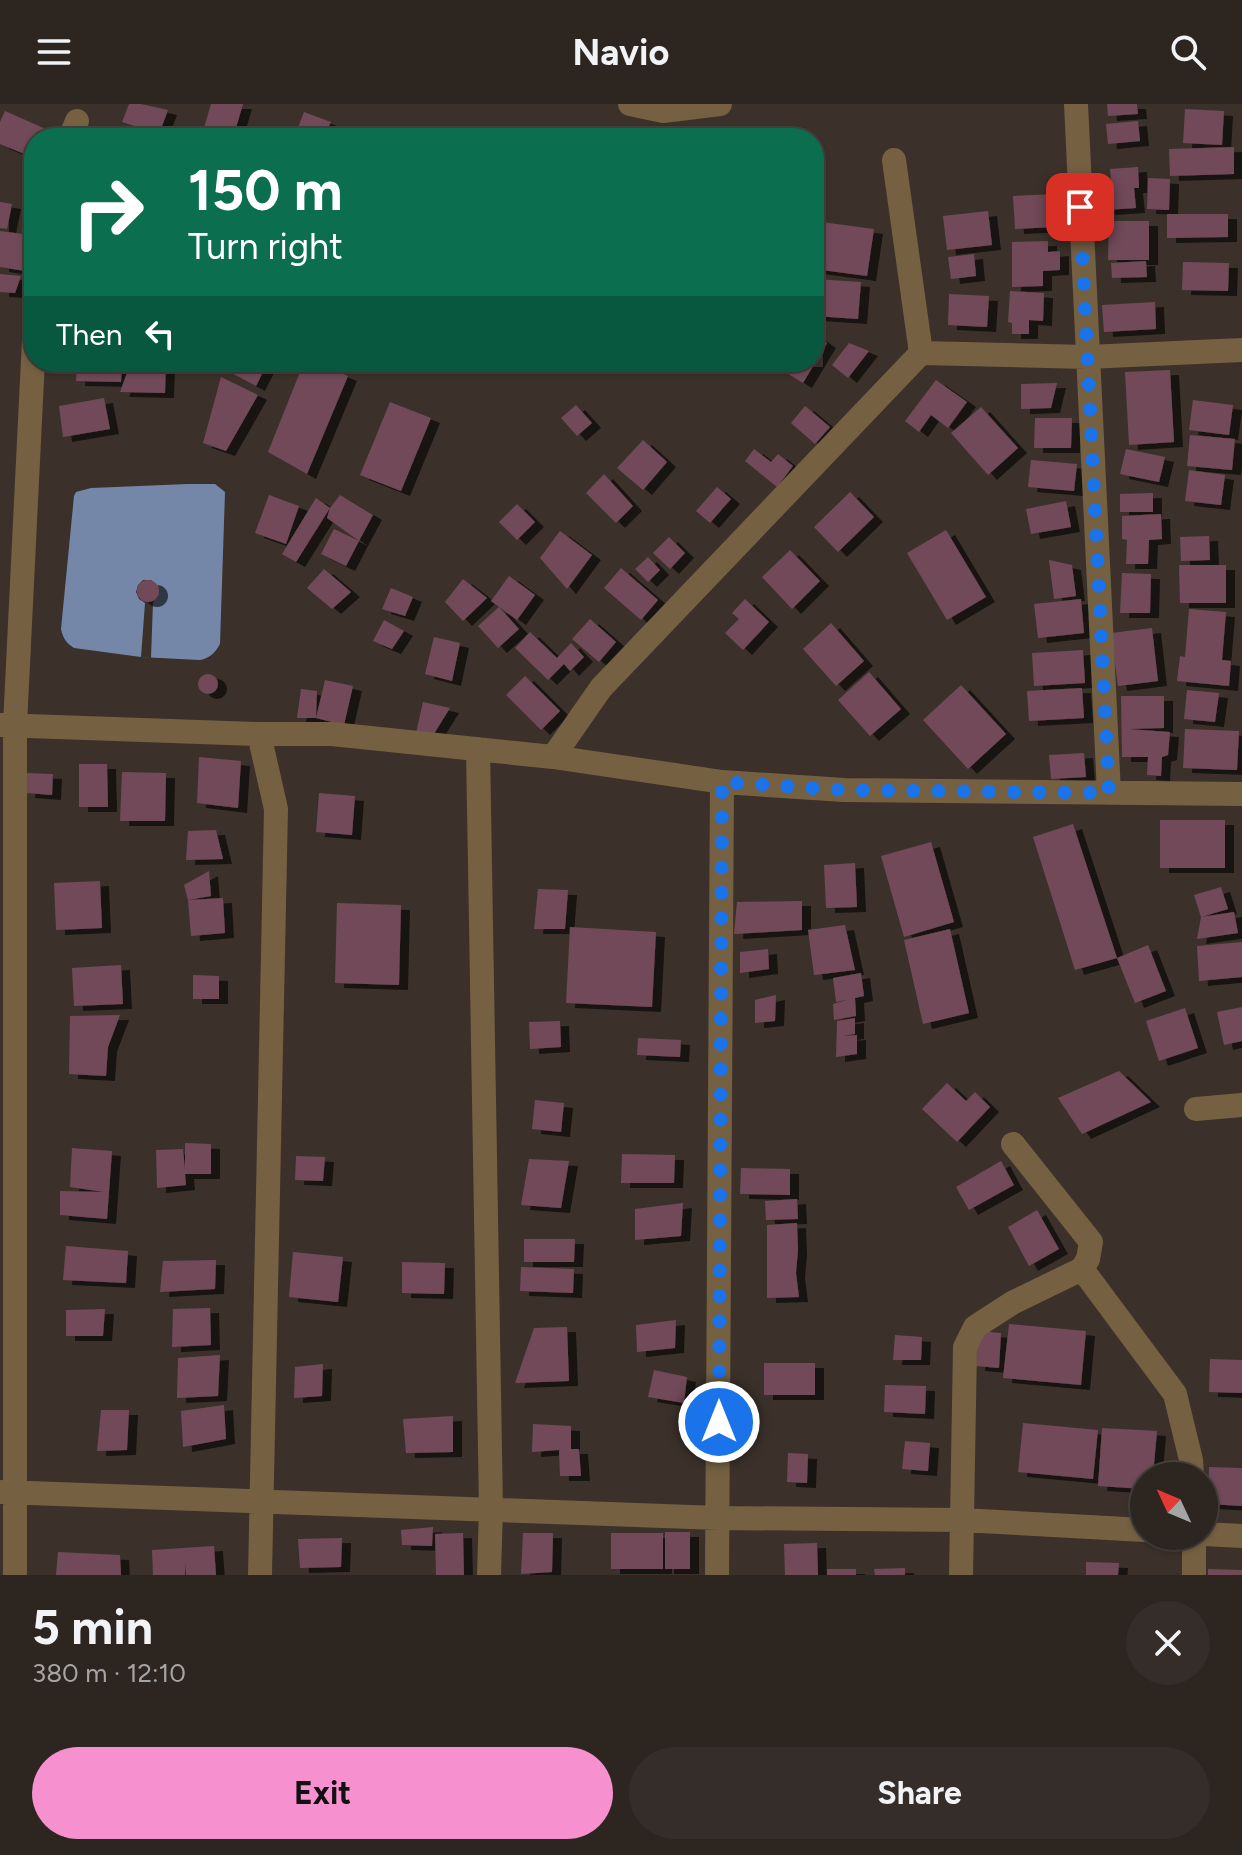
<!DOCTYPE html>
<html lang="en">
<head>
<meta charset="utf-8">
<style>
	:root { --surface:#2c2520; --page:#342d29; --text:#f1f3f6; --muted:#a6a5a5; --line:#48423e; --accent:#f790ce }
	body { margin:0; font-family:Figtree,sans-serif; background:var(--page); color:var(--text); height:100vh; display:flex; flex-direction:column; font-size:30px; white-space:nowrap }
	* { box-sizing:border-box; margin:0 }
	p { font-size:26px; color:var(--muted) }
	.icon { flex:none; width:44px; height:44px; fill:none; stroke:currentColor; stroke-width:2; stroke-linecap:round; stroke-linejoin:round }
	.map { position:relative; height:1471px; overflow:hidden }
	.side { display:flex; flex-direction:column; background:var(--surface); flex:1 }
	.side>* { flex:none }
	.top-card { position:absolute; left:24px; top:24px; width:800px; height:244px; border-radius:32px; box-shadow:0 2px 6px #0004,0 0 0 2px var(--line); background:#0b6e4f; color:#fff; overflow:hidden }
	.needle { width:52px; rotate:314deg }
	.controls { position:absolute; left:1130px; top:1358px; display:grid; gap:16px }
	.controls a { display:grid; place-items:center; width:88px; height:88px; border-radius:50%; background:var(--surface); box-shadow:0 2px 6px #0004,0 0 0 2px var(--line); font-size:40px }
	.pin { position:absolute; display:grid; place-items:center; width:68px; height:68px; color:#fff; margin:-34px; border-radius:16px; box-shadow:0 4px 12px #0006 }
	.me { position:absolute; width:88px; margin:-44px; rotate:0deg; stroke-linejoin:round; filter:drop-shadow(0 0 6px #0008) }
	.turn { display:flex; align-items:center; gap:28px; height:168px; padding:0 32px; font-size:36px }
	.turn .icon { width:104px; height:104px; stroke-width:2.5 }
	.turn b { display:block; font-size:56px; line-height:68px }
	.then { display:flex; align-items:center; height:76px; padding:0 32px; background:#0003; gap:16px; font-size:30px }
	.round { display:grid; place-items:center; flex:none; width:84px; height:84px; border-radius:42px; background:var(--page) }
	.headline { display:flex; align-items:center; justify-content:space-between; height:136px; padding:0 32px }
	h1 { font-size:48px; font-weight:700; line-height:60px }
	.cta { display:flex; gap:16px; margin-top:auto; padding:16px 32px }
	.cta a { flex:1; height:92px; border-radius:48px; background:var(--accent); color:#111; font-size:32px; font-weight:700; line-height:92px; text-align:center }
	.cta a+a { background:var(--page); color:var(--text) }
	header { display:flex; justify-content:space-between; align-items:center; height:104px; padding:0 32px; background:var(--surface); font-size:36px; font-weight:700 }
	.map>svg:first-child { display:block }
	.water { fill:#7587a9 }
	.pier { fill:#3b312a }
	.building { fill:#714a58; filter:url(#shadow) }
	.lines { fill:none; stroke-linecap:round; stroke-linejoin:round }
	.minor { stroke:#756042; stroke-width:24 }
	.route { stroke:#1a73e8; stroke-width:14; stroke-dasharray:0 25.2 }
</style>
</head>
<body>
<header><svg class="icon" aria-label="menu" viewBox="0 0 24 24"><path d="M4 6h16M4 12h16M4 18h16"/></svg>Navio<svg class="icon" aria-label="search" viewBox="0 0 24 24"><circle cx="10" cy="10" r="6"/><path d="M15 15l6 6"/></svg></header>
<div class="map">
<svg width="1242" height="1471" viewBox="0 0 1242 1471">
	<defs>
		<filter id="shadow"><feDropShadow dx="9" dy="5" stdDeviation="0" flood-color="#0009"/></filter>
	</defs>
	<rect width="100%" height="100%" fill="#3b312a"/>
	<!-- water -->
	<path class="water" d="M188 380H215L225 388 220 540C215 549 209 555 199 556L141 553 74 544C66 539 63 534 61 525L74 392 76 388 91 384Z"/>
	<!-- pier -->
	<path class="pier" d="M143 476H151L159 484 158 492 153 498 151 554 141 553 145 499 139 495 136 488 138 481Z"/>
	<!-- building -->
	<path class="building" d="M129 0H141L168 6 159 30 122 18Z
		M211 0H243L233 34H201Z
		M1107 0H1137L1138 10 1108 12Z
		M1185 5 1224 7 1222 41 1183 39Z
		M5 7 48 26 41 34H34V43L27 51 0 40V18Z
		M304 8 331 18 323 34H294Z
		M1138 17 1140 37 1108 40 1106 20Z
		M1234 43V70L1170 72 1169 45Z
		M1138 63 1139 84H1134L1136 104 1106 106 1105 89 1112 85 1110 65Z
		M1148 74 1170 75 1169 106 1147 105Z
		M1054 90 1055 123 1015 125 1013 92Z
		M0 98 12 100 7 125 0 124Z
		M988 107 992 141 947 146 943 112Z
		M1167 110H1228V133L1167 134Z
		M814 117 874 125 867 172 814 165Z
		M1109 117H1149V156H1108Z
		M0 127 30 131 25 167 0 163Z
		M1048 137V148L1060 147V166L1043 167V182L1012 183V138Z
		M974 150 976 172 951 175 948 153Z
		M1146 157 1147 173 1112 174 1111 159Z
		M1183 158 1229 159 1228 187 1182 186Z
		M0 170 21 172 15 189 0 188Z
		M814 175 861 178 858 215 814 212Z
		M1010 187 1044 189 1043 217 1029 216V230H1012V219L1008 218Z
		M949 190 989 192 987 223 948 221Z
		M1155 198 1156 225 1104 228 1102 201Z
		M814 230 827 239 803 279 769 258H814Z
		M849 239 869 247 848 274 832 261Z
		M77 258H122L121 278 76 277Z
		M131 258H166L165 289 120 288Z
		M220 258H252L265 264 256 282 218 262Z
		M304 258H313L348 272 307 370 268 348Z
		M1170 266 1174 338 1129 341 1125 268Z
		M221 273 258 291 226 347 203 339Z
		M936 276 967 298 948 324 931 311 919 328 905 317Z
		M1057 279 1051 304 1021 305V280Z
		M104 294 110 325 63 333 59 302Z
		M1193 296 1233 301 1229 331 1189 326Z
		M390 298 431 314 401 387 360 371Z
		M576 301 592 319 577 332 561 314Z
		M805 302 830 323 815 340 791 319Z
		M981 303 1018 344 988 371 951 329Z
		M1035 314H1072L1071 344H1034Z
		M1190 331 1235 335 1232 366 1187 362Z
		M643 336 667 358 643 386 617 364Z
		M754 345 771 358 778 350 793 362 777 383 745 357Z
		M1126 345 1165 353 1159 378 1120 370Z
		M1031 356 1077 360 1074 387 1028 383Z
		M1189 366 1225 371 1221 401 1185 397Z
		M604 370 633 402 616 419 586 389Z
		M717 383 731 395 710 419 696 407Z
		M850 388 874 413 838 448 814 423Z
		M1153 389V408H1120V390Z
		M269 391 299 402 286 440 255 429Z
		M340 391 373 411 359 437 327 414 330 404 296 458 282 450 316 394 330 404Z
		M1066 397 1071 423 1031 430 1026 405Z
		M517 400 535 418 517 436 499 418Z
		M1161 410 1162 435 1149 436 1148 460H1126L1127 436 1122 435V412Z
		M334 425 359 437 346 462 321 450Z
		M946 426 986 493 947 516 907 449Z
		M560 427 592 451 567 485 540 454Z
		M1209 432 1210 456 1181 457 1180 433Z
		M669 433 685 449 670 465 653 449Z
		M790 446 820 477 792 505 762 473Z
		M648 453 660 466 648 478 635 465Z
		M1049 456 1072 461 1076 492 1054 495Z
		M1179 461H1226V499H1180Z
		M621 464 658 496 641 516 604 484Z
		M324 465 351 488 332 505 307 484Z
		M1122 469 1151 470 1150 509H1120Z
		M509 472 535 491 517 516 491 497Z
		M463 475 487 494 463 517 445 498Z
		M137 487a11 11 0 1 1 22 0a11 11 0 1 1-22 0Z
		M391 484 413 493 405 512 382 505Z
		M745 495 769 518 743 546 725 529 739 515 732 509Z
		M1081 495 1084 529 1038 534 1034 500Z
		M499 503 519 525 498 544 478 522Z
		M1189 505 1226 508 1222 556 1231 557 1229 582 1177 577 1180 552 1185 553Z
		M590 515 616 538 599 558 572 535Z
		M384 516 404 527 392 545 373 537Z
		M831 519 864 557 836 582 803 545Z
		M1152 524 1158 577 1118 582 1111 529Z
		M530 528 557 554 571 539 584 553 570 567 564 560 548 576 515 544Z
		M434 533 460 539 452 577 425 570Z
		M1083 546 1085 579 1034 582 1032 549Z
		M869 568 901 605 870 632 838 596Z
		M198 580a10 10 0 1 1 20 0a10 10 0 1 1-20 0Z
		M525 572 560 607 541 626 506 591Z
		M325 576 353 582 344 621 316 614Z
		M961 581 1006 630 968 665 923 616Z
		M1082 584 1084 614 1029 617 1027 587Z
		M301 585 317 587 316 614H297Z
		M1187 586 1219 589 1215 618 1184 615Z
		M1121 592H1164V624L1128 625 1170 628 1168 651 1162 653 1161 672 1147 671 1148 653H1122Z
		M423 598 450 604 432 633 416 629Z
		M1185 625 1239 627 1237 666 1183 664Z
		M1084 649 1086 673 1051 675 1049 651Z
		M199 653 241 657 238 704 197 699Z
		M79 660H107L108 703H79Z
		M122 668 166 669 165 717H120Z
		M27 669 53 670 52 691 26 689Z
		M319 689 355 692 352 731 316 728Z
		M1160 716H1225V764H1160Z
		M1073 720 1117 854 1075 866 1033 733Z
		M216 726 223 755 186 756 188 727Z
		M931 738 954 818 904 833 881 752Z
		M855 759 857 803 826 804 824 761Z
		M209 767 211 792 188 796 184 781Z
		M100 777 102 824 56 826 54 779Z
		M1221 783 1228 805 1201 813 1194 791Z
		M538 785 568 786 565 825H534Z
		M223 794 225 829 191 832 188 796Z
		M802 797V826L734 830 737 798Z
		M337 799 401 801 399 881 335 879Z
		M1234 808 1238 829 1197 835 1201 813Z
		M845 821 855 866 814 871 808 826Z
		M570 823 656 828 652 903 566 899Z
		M950 825 969 909 923 920 904 836Z
		M1242 838V873L1199 877 1197 842Z
		M1148 841 1166 887 1135 899 1117 854Z
		M768 845 769 865 740 869V848Z
		M121 861 123 900 74 902 72 864Z
		M861 869 864 892 855 894 856 912 834 916 833 900 846 896 836 898 833 874Z
		M193 871 219 872V895H193Z
		M776 891 775 917 755 919V896Z
		M1242 903V937L1224 941 1217 908Z
		M1185 904 1198 944 1159 957 1146 917Z
		M120 911 108 943 106 972 69 970 70 912Z
		M855 914V930L843 932 857 931V950L836 953 837 917Z
		M560 917 561 943 530 945 529 918Z
		M638 934 681 936 680 953 637 951Z
		M1119 967 1151 998 1082 1030 1058 994Z
		M947 979 966 997 975 988 990 1003 957 1038 922 1005Z
		M535 996 564 999 561 1028 532 1025Z
		M185 1039 211 1040V1070H185L186 1081 157 1084 156 1046 183 1045 185 1066Z
		M72 1044 112 1047 107 1115 60 1111V1087L104 1088 70 1083Z
		M622 1050 675 1051 674 1079H621Z
		M296 1052 325 1053 323 1077 295 1076Z
		M529 1055 569 1057 561 1104 521 1101Z
		M1001 1057 1014 1081 969 1106 956 1083Z
		M741 1064 790 1065V1091L740 1090Z
		M797 1095 798 1115 766 1116 765 1097Z
		M683 1099 681 1132 635 1136V1105Z
		M1037 1106 1059 1145 1029 1162 1008 1123Z
		M797 1119 798 1146 796 1169 799 1193 767 1194V1121Z
		M524 1135H575L574 1158H524Z
		M66 1142 128 1147 126 1179 63 1176Z
		M293 1148 343 1153 338 1198 289 1193Z
		M216 1156 215 1185 160 1188 163 1157Z
		M402 1158 445 1159 444 1190 402 1189Z
		M521 1163 574 1165 573 1189 520 1187Z
		M210 1204 211 1241 172 1243 173 1205Z
		M105 1205 103 1232H66V1206Z
		M676 1216 675 1244 637 1248 636 1221Z
		M1009 1220 1086 1227 1081 1281 1003 1274Z
		M567 1223 569 1277 515 1279 534 1224Z
		M978 1227 1001 1229 999 1264 976 1262Z
		M895 1231 922 1233 921 1256H893Z
		M220 1251 218 1292 177 1294 178 1254Z
		M1210 1255 1242 1256V1289L1209 1288Z
		M764 1259H815V1291H764Z
		M323 1260 322 1292 294 1294 295 1263Z
		M654 1266 687 1273 684 1299 648 1293Z
		M885 1281 926 1282 925 1310 884 1308Z
		M224 1301 226 1335 183 1343 181 1307Z
		M101 1306H129L127 1346 97 1347Z
		M453 1312V1348L406 1349 403 1315Z
		M1023 1319 1098 1326 1093 1375 1018 1368Z
		M533 1320 571 1322V1345H579L581 1372H560L559 1346 532 1348Z
		M1102 1324 1157 1327 1153 1372H1144V1385L1098 1382Z
		M905 1337 930 1339 928 1367 902 1365Z
		M788 1349 808 1350 807 1379 787 1378Z
		M1209 1363 1242 1364V1402L1208 1400Z
		M433 1423 432 1442 402 1441 401 1426Z
		M665 1428H690V1465H665Z
		M463 1429 464 1471H436L435 1430Z
		M523 1429H553L552 1468 521 1470Z
		M611 1429H663V1465H611Z
		M342 1434 341 1463 300 1464 298 1435Z
		M817 1439 818 1471H785L784 1440Z
		M214 1442 216 1471H186L185 1459V1471H153L152 1446Z
		M58 1448 120 1451 121 1471H56Z
		M1086 1458 1119 1459 1118 1471H1086Z
		M905 1464V1471H875L874 1465Z
		M827 1465H856V1471H827Z
		M1208 1465 1242 1466V1471H1208Z"/>
	<g class="lines">
		<!-- minor -->
		<path class="minor" d="M630 0 663 7 720 0
			M1076 0 1109 689
			M70 34 77 17
			M894 56 921 249 1087 253 1242 246
			M0 621 259 630H332L553 653 722 678 844 686 1242 690
			M259 630 276 705 260 1471
			M478 645 491 1405 489 1471
			M553 653 601 584 921 249
			M1196 1005 1242 1001
			M1082 1165 1175 1290 1191 1356 1192 1372
			M2 1388 718 1414 962 1416 1144 1426
			M1204 1430 1242 1432
			M15 1471V621L34 235
			M717 1471 722 678
			M961 1471 965 1243 975 1223 1012 1199 1082 1165 1088 1155 1091 1138 1013 1040
			M1194 1471V1432"/>
	</g>
	<g class="lines">
		<!-- route -->
		<path class="route" d="M719 1318 722 678 844 686 1109 689 1080 103"/>
	</g>
</svg>
<div class="controls">
<a><svg class="needle" viewBox="-14 -14 28 28"><path d="M0-13l5 13h-10z" fill="#e53935"/><path d="M0 13l5-13h-10z" fill="#a6a5a5"/></svg></a>
</div>
<div class="pin" style="left:1080px;top:103px;background:#d93025"><svg class="icon" aria-label="arrive" viewBox="0 0 24 24"><path d="M6 21V4h12l-3 4 3 4H6"/></svg></div>
<svg class="me" style="left:719px;top:1318px" viewBox="-20 -20 40 40"><circle r="17" fill="#1a73e8" stroke="#fff" stroke-width="3"/><path d="M0-11L8 9 0 5-8 9z" fill="#fff"/></svg>
<div class="top-card">
<div class="turn"><svg class="icon" aria-label="right" viewBox="0 0 24 24"><path d="M7 20v-9h11M14 6l5 5-5 5"/></svg><div><b>150 m</b>Turn right</div></div>
<div class="then">Then<svg class="icon" aria-label="left" viewBox="0 0 24 24"><path d="M17 20v-9H6M10 6l-5 5 5 5"/></svg></div>
</div>
</div>
<section class="side">
<div class="headline"><div><h1>5 min</h1><p>380 m · 12:10</p></div><a class="round"><svg class="icon" aria-label="close" viewBox="0 0 24 24"><path d="M6 6l12 12M18 6L6 18"/></svg></a></div>
<div class="cta"><a>Exit</a><a>Share</a></div>
</section>
</body>
</html>
